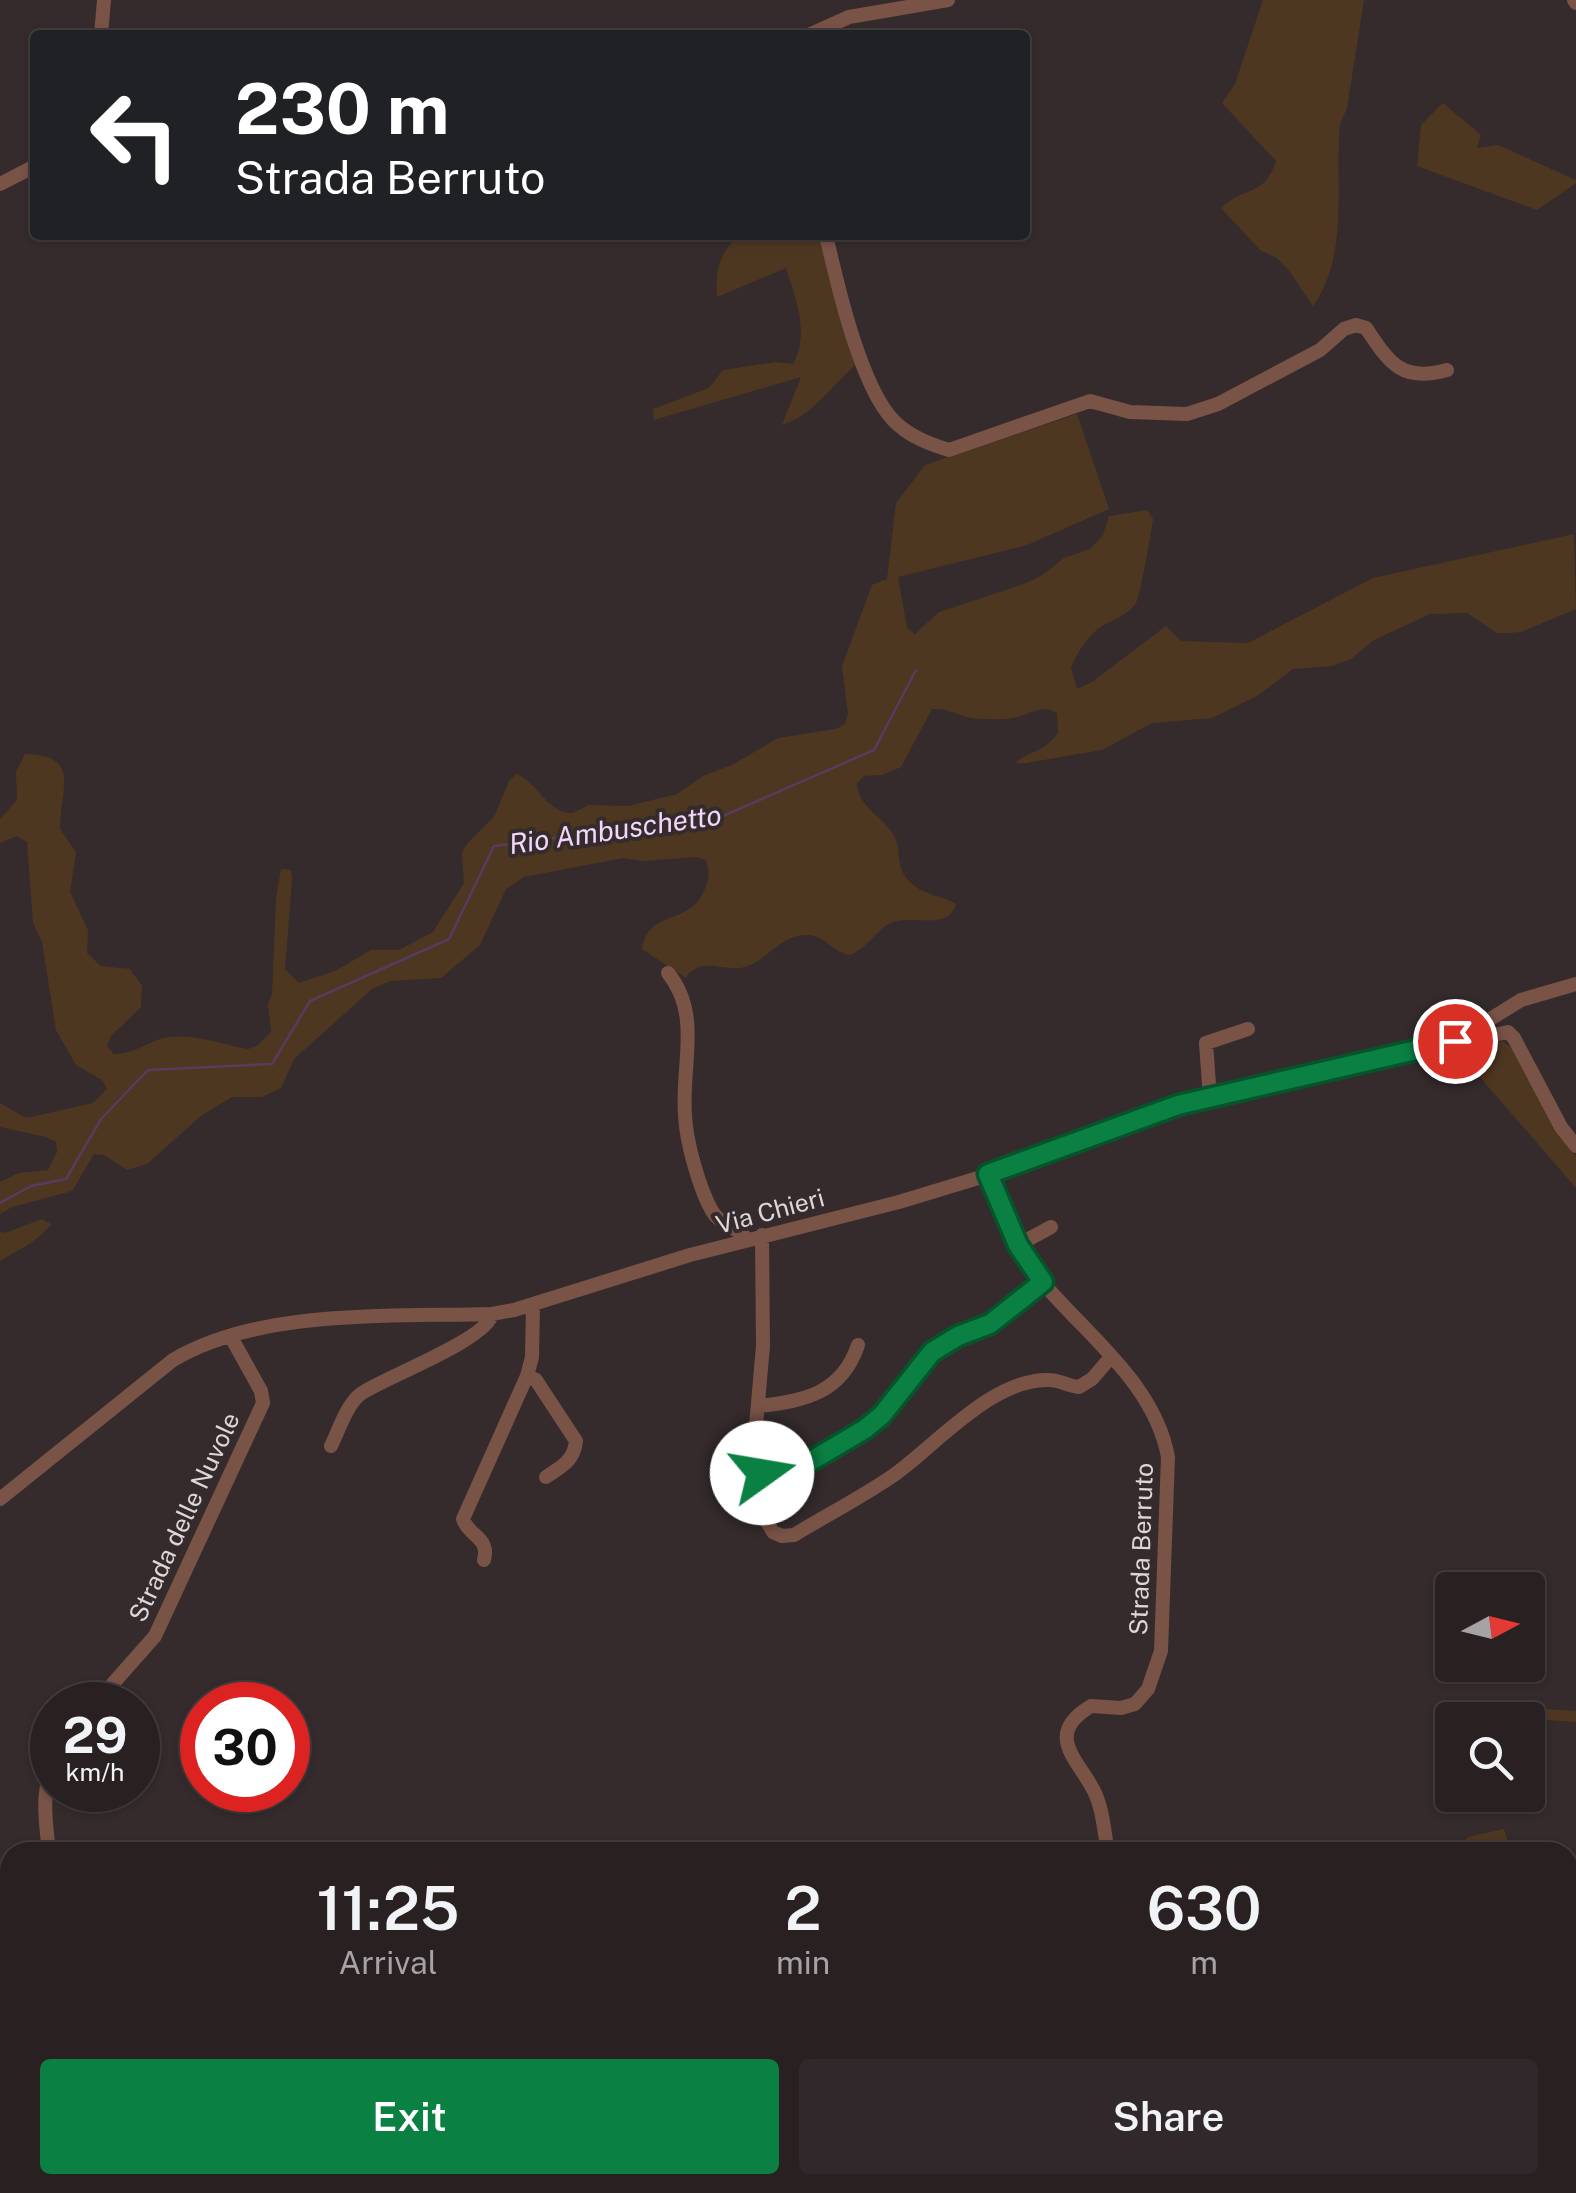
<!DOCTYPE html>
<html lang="en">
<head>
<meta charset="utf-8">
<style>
	:root { --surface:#282021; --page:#30282a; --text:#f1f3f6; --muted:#a5a3a5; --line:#443e3f; --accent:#0b8043 }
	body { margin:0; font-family:"Public Sans",sans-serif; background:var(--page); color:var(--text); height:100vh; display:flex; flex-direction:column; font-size:38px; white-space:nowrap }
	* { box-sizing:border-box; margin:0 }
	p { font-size:32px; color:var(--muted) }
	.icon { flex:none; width:55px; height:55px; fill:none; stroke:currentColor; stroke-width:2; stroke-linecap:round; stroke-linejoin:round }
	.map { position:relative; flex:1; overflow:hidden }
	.drawer { position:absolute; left:0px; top:1842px; width:1578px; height:352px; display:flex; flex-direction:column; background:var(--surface); border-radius:30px 30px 0 0; box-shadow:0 2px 8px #0004,0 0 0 2px var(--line) }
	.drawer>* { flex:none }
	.hud { position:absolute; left:30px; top:30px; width:1000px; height:210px; border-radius:10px; box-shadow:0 2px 8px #0004,0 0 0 2px var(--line); background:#202124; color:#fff; overflow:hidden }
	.needle { width:65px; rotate:83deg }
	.fabs { position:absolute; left:1435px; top:1572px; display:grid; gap:20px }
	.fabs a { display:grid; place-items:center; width:110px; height:110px; border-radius:10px; background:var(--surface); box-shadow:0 2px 8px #0004,0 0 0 2px var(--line); font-size:50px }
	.speed { position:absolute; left:30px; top:1682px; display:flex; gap:20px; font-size:50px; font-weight:700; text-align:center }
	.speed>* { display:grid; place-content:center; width:130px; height:130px; border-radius:50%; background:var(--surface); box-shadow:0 2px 8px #0004,0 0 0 2px var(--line); line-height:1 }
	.speed small { font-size:25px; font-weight:400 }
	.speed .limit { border:15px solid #d22; background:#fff; color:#111 }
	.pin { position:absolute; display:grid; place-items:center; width:85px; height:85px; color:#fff; margin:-42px; border:5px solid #fff; border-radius:50%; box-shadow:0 2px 10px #0007 }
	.me { position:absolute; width:110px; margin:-55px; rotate:77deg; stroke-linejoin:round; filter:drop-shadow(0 0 8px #0008) }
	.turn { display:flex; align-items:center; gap:35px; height:210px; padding:0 40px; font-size:45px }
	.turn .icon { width:130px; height:130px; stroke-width:2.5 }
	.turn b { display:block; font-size:70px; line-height:85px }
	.eta { display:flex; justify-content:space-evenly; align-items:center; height:170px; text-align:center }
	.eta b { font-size:60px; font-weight:600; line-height:70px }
	.cta { display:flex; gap:20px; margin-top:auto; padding:20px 40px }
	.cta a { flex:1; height:115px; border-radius:10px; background:var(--accent); color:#fff; font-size:40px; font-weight:600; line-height:115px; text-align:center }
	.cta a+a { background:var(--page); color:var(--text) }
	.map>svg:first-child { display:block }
	.green { fill:#4e3720 }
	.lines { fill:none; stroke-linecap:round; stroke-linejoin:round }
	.stream { stroke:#563c5e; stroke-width:2.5 }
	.minor { stroke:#7a5347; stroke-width:14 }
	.route-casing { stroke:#07532c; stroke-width:25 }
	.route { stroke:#0b8043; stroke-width:18 }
	.labels { text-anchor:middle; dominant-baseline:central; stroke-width:8; stroke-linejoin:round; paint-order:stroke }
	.street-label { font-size:25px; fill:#ded7d8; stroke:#352b2c }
	.water-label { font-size:28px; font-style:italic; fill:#f2d7fc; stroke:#352b2c }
</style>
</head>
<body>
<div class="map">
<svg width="1576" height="2193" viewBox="0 0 1576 2193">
	<rect width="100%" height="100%" fill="#352b2c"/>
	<!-- green -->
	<path class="green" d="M1263 0H1364L1347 108 1340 124C1334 184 1350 254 1313 306L1290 272 1277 258 1260 250 1221 208C1244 186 1265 197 1276 161L1222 103 1235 84Z
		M1443 103 1481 135 1477 148 1498 145 1576 180V183L1537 210 1417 166 1421 125Z
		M738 235H821L859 361C835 382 813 416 782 425L801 377 654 420 653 409 709 388 723 370 776 362 793 364C810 333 796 300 786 268L717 297C715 269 719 256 738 235Z
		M1077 414 1109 509 1027 545 898 577 907 628 915 634 939 612 1024 584 1041 576 1064 558 1090 549 1103 535 1109 516 1147 510 1153 519C1152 528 1140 599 1136 603 1127 615 1116 619 1104 625 1090 632 1076 654 1071 668L1077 689 1092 682 1166 626 1181 641 1248 643 1373 578 1574 534 1576 609 1521 632 1510 633H1497L1467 613 1430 614 1374 640 1351 659 1332 666 1293 669 1257 696 1212 718 1152 723 1102 750 1026 763H1015C1034 748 1041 755 1058 733L1057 713C1040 703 1029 716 1012 718 1001 720 982 719 971 718 957 715 947 708 932 709L901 767 882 775 864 776 857 783C858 807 881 815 893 834 904 852 892 865 912 884 925 895 942 896 956 904 948 931 915 915 893 922 878 927 868 948 850 955 833 953 825 935 808 935 781 934 768 960 745 967 724 973 701 954 686 978L642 949C648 909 689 926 704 891 709 879 710 873 706 860L696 857 643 861 623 858 524 877 506 889 480 945 441 978 391 981 372 989 294 1059 281 1088 262 1097H232L202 1115 147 1164 127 1170 104 1155 94 1154 72 1191 12 1207 0 1214V1182L19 1173 48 1170 57 1152 56 1142 46 1137 0 1127V1103L26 1118 93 1103 107 1089 102 1080 76 1065 56 1030 42 942 33 923 27 842 17 836 0 843V819L17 800 16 772 25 754C82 755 60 789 60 829L76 852 70 892 88 930 87 953 101 966 130 969 142 986 141 1007 111 1036 107 1046 114 1054C132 1054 143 1045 160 1039 187 1031 221 1044 248 1049L257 1046 271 1032 268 1004 272 994 276 899 281 869 291 870 292 880 285 969 299 983 337 970 371 950H399L433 932 464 883 462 853 466 845 494 817 509 781 516 774C539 782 545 813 573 813L589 805 628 806 677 794 703 776 732 765 778 738 836 729 845 724 848 714 842 666 872 585 887 579 896 503 925 465Z
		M1502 1041 1515 1050 1558 1133 1576 1156V1188L1459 1053 1477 1045Z
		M42 1219 51 1224C37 1243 19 1249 0 1261V1231L5 1233Z
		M1512 1707 1576 1711V1722L1519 1718 1509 1714Z
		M1504 1829 1511 1852H1463L1461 1844 1468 1837Z
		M1568 1984 1576 1992V2045L1568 2033Z"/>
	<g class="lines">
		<!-- stream -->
		<path class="stream" d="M0 1203 31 1186 66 1179 101 1119 148 1070 272 1064 310 1001 449 939 494 846 723 816 874 750 916 670
			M1568 2006 1576 2013
			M1085 2193 1090 2185"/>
		<!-- minor -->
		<path class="minor" d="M1574 0 1576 3
			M101 35 104 0
			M809 35 849 17 948 0
			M0 184 35 166
			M826 235C837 283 860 385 893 420 908 436 929 444 949 450L1090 401 1130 412 1187 414 1218 404 1320 350 1344 329 1356 325 1366 328C1389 362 1401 383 1447 370
			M668 973C702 1015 681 1065 685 1115 686 1141 699 1188 712 1211 720 1225 737 1227 747 1239
			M1461 1042 1508 1032 1514 1038 1561 1127 1576 1146
			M1210 1098 1206 1043 1248 1029
			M988 1175C1004 1212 1018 1252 1044 1284 1089 1337 1155 1385 1168 1457L1161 1651 1148 1689 1135 1704 1121 1708 1091 1706C1043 1735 1078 1759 1094 1791 1103 1809 1104 1832 1108 1852
			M762 1235 763 1346 755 1437 763 1473 759 1491 764 1517 773 1532 782 1536 794 1535C827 1515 862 1497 894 1475 936 1445 993 1378 1049 1380 1059 1380 1069 1386 1079 1387L1092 1379 1111 1357
			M1018 1245 1051 1227
			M527 1376 536 1380 576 1441C574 1461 561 1467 546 1477
			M759 1406C805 1401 842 1393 858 1345
			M331 1446C339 1430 347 1403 362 1393 386 1377 488 1339 492 1314
			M763 1473 806 1464 865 1429 882 1415 932 1352 958 1336 990 1324 1043 1282
			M0 1499 173 1360C261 1308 393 1317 492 1314L514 1310 690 1255 899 1202 988 1175 1177 1105 1455 1041 1521 1000 1576 984
			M484 1560C490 1537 469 1537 463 1519L527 1376 532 1357 533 1305
			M94 1705 155 1636 263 1403 261 1391 231 1337
			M49 1852C46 1824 41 1795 52 1768
			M0 1879 10 1883
			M1568 2133 1576 2131
			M825 2185 848 2193
			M399 2193 403 2185
			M954 2193V2185
			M1416 2193 1436 2185"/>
	</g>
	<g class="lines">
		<!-- route casing -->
		<g class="route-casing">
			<path id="route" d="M762 1473 806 1464 865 1429 882 1415 932 1352 958 1336 990 1324 1043 1282 1018 1245 988 1174 1178 1105 1455 1041"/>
		</g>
		<!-- route -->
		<use href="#route" class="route"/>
	</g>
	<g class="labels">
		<!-- street labels -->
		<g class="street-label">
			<text transform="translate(770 1211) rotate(-15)">Via Chieri</text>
			<text transform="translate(184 1517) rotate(-65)">Strada delle Nuvole</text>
			<text transform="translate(1141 1549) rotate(-88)">Strada Berruto</text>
		</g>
		<!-- water labels -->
		<g class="water-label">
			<text transform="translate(615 829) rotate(-8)">Rio Ambuschetto</text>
		</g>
	</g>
</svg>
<div class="fabs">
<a><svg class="needle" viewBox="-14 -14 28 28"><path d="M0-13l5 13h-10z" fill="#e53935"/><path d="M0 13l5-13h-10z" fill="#a5a3a5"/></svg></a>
<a><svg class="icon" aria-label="search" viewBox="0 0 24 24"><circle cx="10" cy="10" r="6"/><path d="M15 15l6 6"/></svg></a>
</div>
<div class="speed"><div>29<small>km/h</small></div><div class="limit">30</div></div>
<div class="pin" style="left:1455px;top:1041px;background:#d93025"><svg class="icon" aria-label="arrive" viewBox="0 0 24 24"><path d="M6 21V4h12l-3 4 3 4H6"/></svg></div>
<svg class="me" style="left:762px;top:1473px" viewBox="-20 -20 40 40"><circle r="19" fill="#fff"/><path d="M0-13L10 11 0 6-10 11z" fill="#0b8043"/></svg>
<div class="hud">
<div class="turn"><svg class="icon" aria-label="left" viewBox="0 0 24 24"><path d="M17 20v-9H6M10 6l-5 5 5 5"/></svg><div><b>230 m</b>Strada Berruto</div></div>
</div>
<section class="drawer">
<div class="eta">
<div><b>11:25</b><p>Arrival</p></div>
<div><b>2</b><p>min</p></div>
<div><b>630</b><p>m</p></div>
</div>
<div class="cta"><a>Exit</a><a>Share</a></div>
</section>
</div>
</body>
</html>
